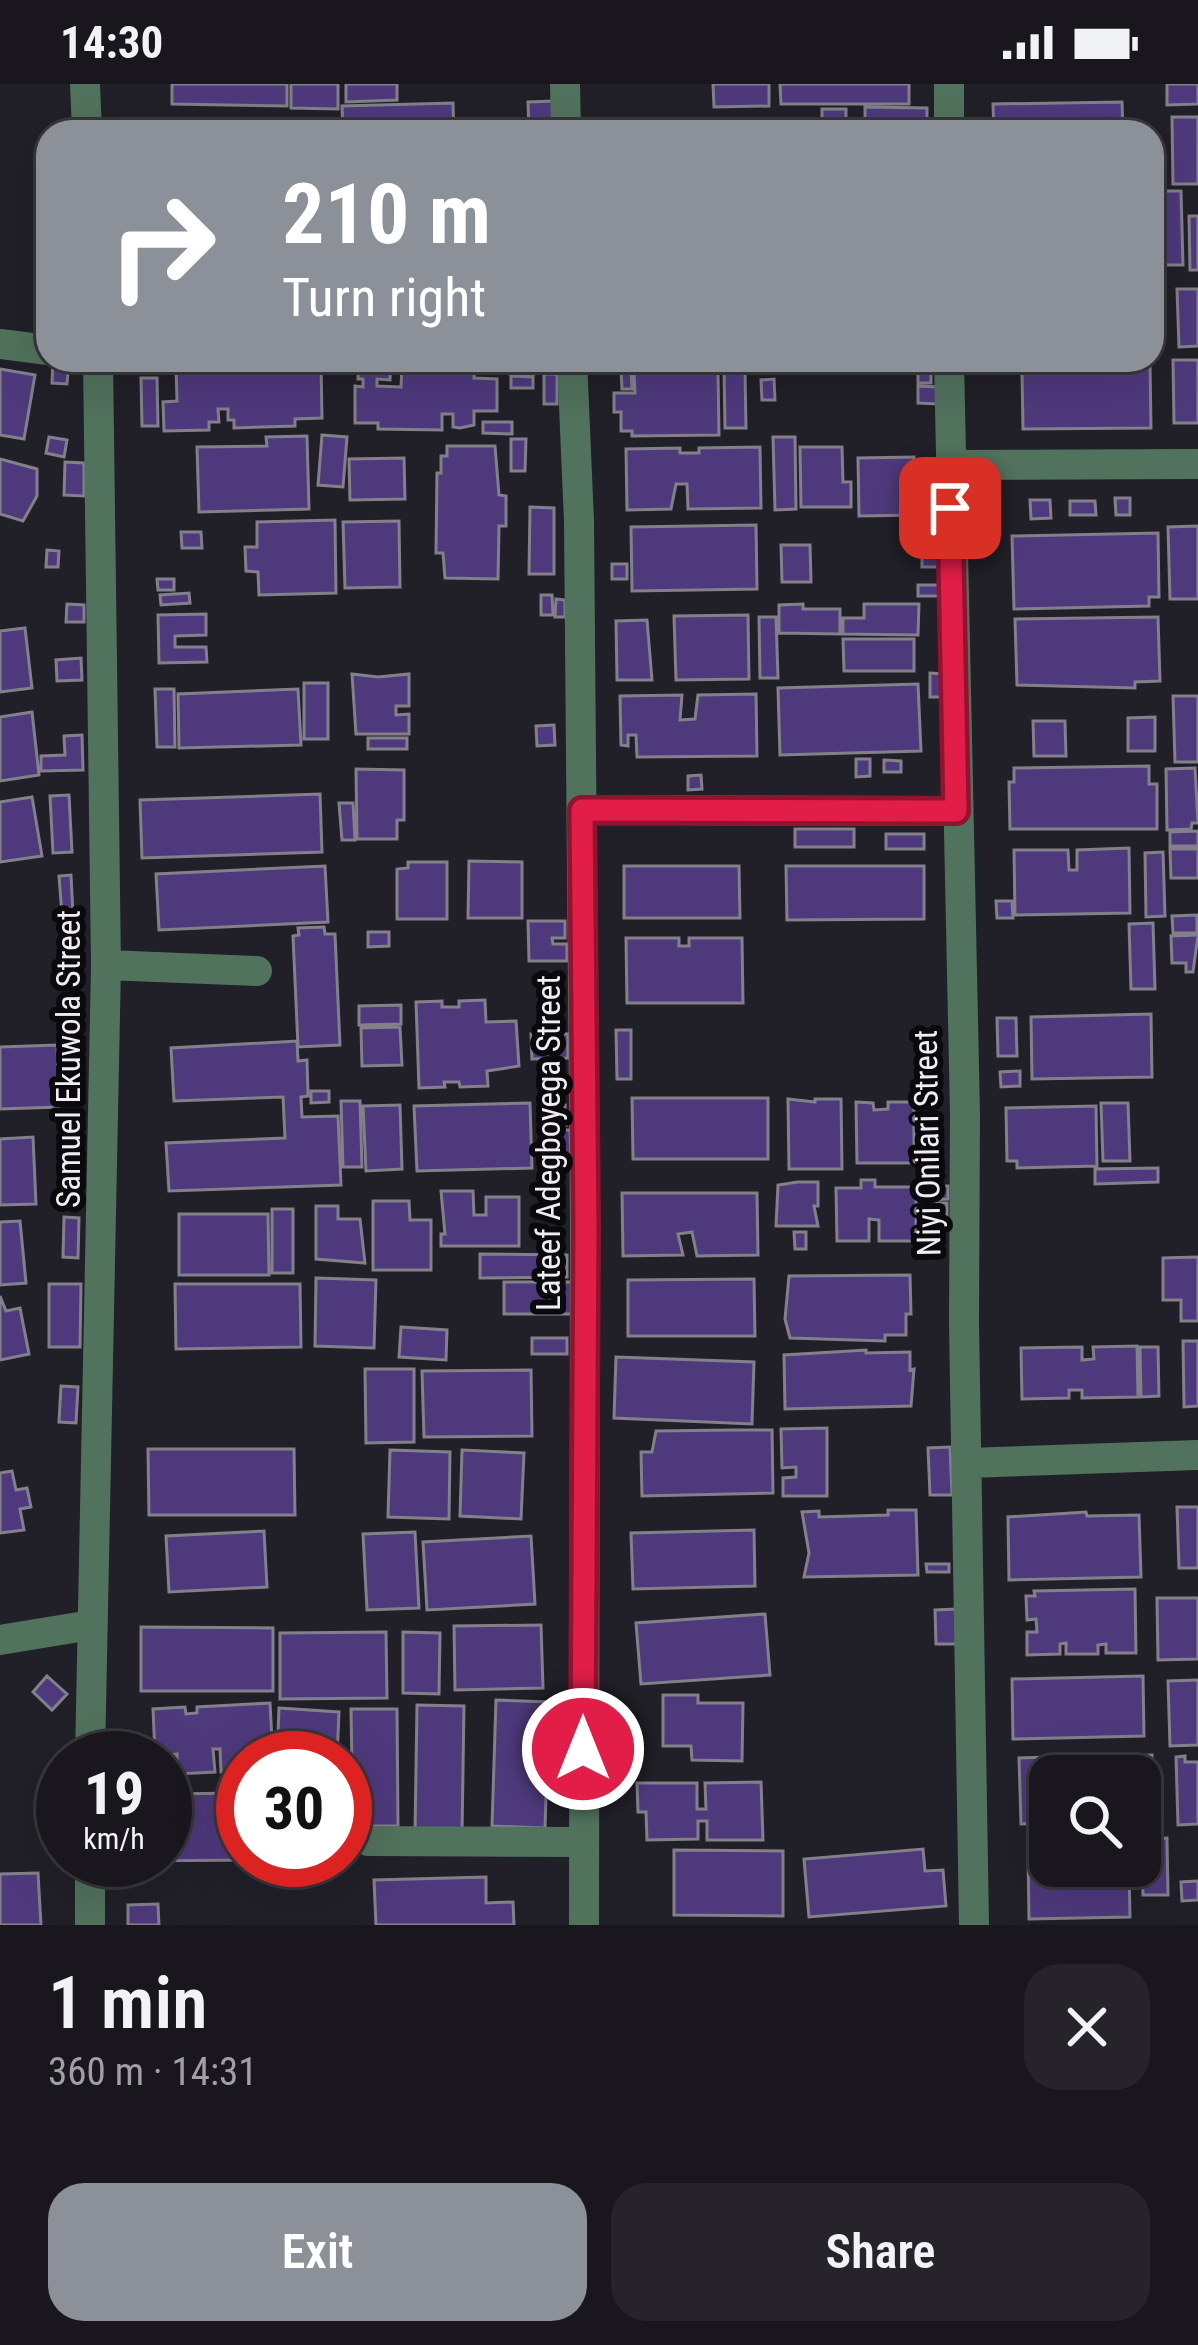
<!DOCTYPE html>
<html lang="en">
<head>
<meta charset="utf-8">
<style>
	:root { --surface:#19171d; --page:#26242a; --text:#f1f3f6; --muted:#9f9fa4; --line:#37363b; --accent:#8c9099 }
	body { margin:0; font-family:"Roboto Condensed",sans-serif; background:var(--page); color:var(--text); height:100vh; display:flex; flex-direction:column; font-size:45px; white-space:nowrap }
	* { box-sizing:border-box; margin:0 }
	p { font-size:39px; color:var(--muted) }
	.icon { flex:none; width:66px; height:66px; fill:none; stroke:currentColor; stroke-width:2; stroke-linecap:round; stroke-linejoin:round }
	.map { position:relative; height:1841px; overflow:hidden }
	.sheet { display:flex; flex-direction:column; background:var(--surface); flex:1 }
	.sheet>* { flex:none }
	.banner { position:absolute; left:36px; top:36px; width:1128px; height:252px; border-radius:36px; box-shadow:0 12px 48px #0002,0 0 0 3px var(--line); background:#8c9099; color:#fff; overflow:hidden }
	.controls { position:absolute; left:1029px; top:1671px; display:grid; gap:24px }
	.controls a { display:grid; place-items:center; width:132px; height:132px; border-radius:24px; background:var(--surface); box-shadow:0 12px 48px #0002,0 0 0 3px var(--line); font-size:60px }
	.speed { position:absolute; left:36px; top:1647px; display:flex; gap:24px; font-size:60px; font-weight:700; text-align:center }
	.speed>* { display:grid; place-content:center; width:156px; height:156px; border-radius:50%; background:var(--surface); box-shadow:0 12px 48px #0002,0 0 0 3px var(--line); line-height:1 }
	.speed small { font-size:30px; font-weight:400 }
	.speed .limit { border:18px solid #d22; background:#fff; color:#111 }
	.pin { position:absolute; display:grid; place-items:center; width:102px; height:102px; color:#fff; margin:-51px; border-radius:24px; box-shadow:0 6px 18px #0006 }
	.me { position:absolute; width:132px; margin:-66px; rotate:0deg; stroke-linejoin:round; filter:drop-shadow(0 0 9px #0008) }
	.turn { display:flex; align-items:center; gap:42px; height:252px; padding:0 48px; font-size:54px }
	.turn .icon { width:156px; height:156px; stroke-width:2.5 }
	.turn b { display:block; font-size:84px; line-height:102px }
	.round { display:grid; place-items:center; flex:none; width:126px; height:126px; border-radius:36px; background:var(--page) }
	.overview { display:flex; align-items:center; justify-content:space-between; height:204px; padding:0 48px }
	h1 { font-size:72px; font-weight:600; line-height:90px }
	.button { display:flex; gap:24px; margin-top:auto; padding:24px 48px }
	.button a { flex:1; height:138px; border-radius:36px; background:var(--accent); color:#fff; font-size:48px; font-weight:600; line-height:138px; text-align:center }
	.button a+a { background:var(--page); color:var(--text) }
	.status { display:flex; justify-content:space-between; align-items:center; height:84px; padding:0 60px; background:var(--surface); direction:ltr }
	.status svg { height:33px; fill:currentColor }
	.map>svg:first-child { display:block }
	.building { fill:#4e397c; stroke:#82808a; stroke-width:3 }
	.lines { fill:none; stroke-linecap:round; stroke-linejoin:round }
	.minor { stroke:#51725d; stroke-width:30 }
	.route-casing { stroke:#92132f; stroke-width:30 }
	.route { stroke:#e11d48; stroke-width:21 }
	.labels { text-anchor:middle; dominant-baseline:central; stroke-width:12; stroke-linejoin:round; paint-order:stroke }
	.street-label { font-size:33px; fill:#f0eef4; stroke:#0a0a0d }
</style>
</head>
<body>
<div class="status"><b>14:30</b><svg viewBox="0 0 49 12"><path d="M0 12V9h3v3zM5 12V6h3v6zM10 12V3h3v9zM15 12V0h3v12zM26 1h20v11H26zM47 4h2v5h-2z"/></svg></div>
<div class="map">
<svg width="1198" height="1841" viewBox="0 0 1198 1841">
	<rect width="100%" height="100%" fill="#211f27"/>
	<!-- building -->
	<path class="building" d="M172 0H287V22L172 20Z
		M291 0H338V25L291 24Z
		M346 0H397V16L346 18Z
		M713 0H769V22L714 23Z
		M780 0H909V20H781Z
		M1167 0H1198V20L1167 21Z
		M554 17 555 48H529L528 18Z
		M1122 18 1123 48H994L993 20Z
		M453 19 454 48H343L342 22Z
		M865 23 927 24V40L865 47Z
		M822 25H846V48H822Z
		M1172 33H1198V100H1173Z
		M779 38 818 39V48H779Z
		M1152 107H1181L1183 181H1155Z
		M1189 132H1198V186H1190Z
		M1177 205H1198V262L1179 263Z
		M53 276H69L67 300 52 299Z
		M359 276H391L390 296 377 295V302L401 303 402 281 474 283V294L497 295V327H474V341L460 344 453 343V330H442V346L378 345V339H355V302L363 303V295H358Z
		M484 276H505V289L484 288Z
		M510 276H534V290H510Z
		M1173 276H1198V339H1174Z
		M289 279H321L322 334 295 335V342L234 344V336H228V325H218L219 338H209V346L164 347 163 318 177 317 176 282 276 280V288H289Z
		M1150 279 1151 344 1023 345 1022 289H1053V280Z
		M0 285 35 291 24 355 0 351Z
		M621 285H631L632 305H622Z
		M724 286H745L746 344H725Z
		M918 287H931V299H918Z
		M718 288 719 351 632 352V347H621V328H614V309H635L634 289Z
		M544 290H557V320H544Z
		M511 292 533 293V304H511Z
		M141 294H157L158 342H142Z
		M774 295 775 316H762L761 296Z
		M918 302 938 303V320L918 319Z
		M483 338H512V350L483 349Z
		M322 351 347 353 343 403 318 401Z
		M307 352 309 425 199 428 197 363 267 362 266 353Z
		M49 353 67 356 64 373 46 369Z
		M773 353H795L796 425 775 426Z
		M511 355H526L525 387H511Z
		M447 362H495L499 411 506 412V442H499L498 495 445 494 443 469H436L437 389H441V372H447Z
		M760 363 761 424 688 425 687 400H676L671 425 627 426 626 365 680 364V369H699V364Z
		M800 363H842L843 398H851V423H801Z
		M914 373 915 404 920 403 921 431 859 432 858 374Z
		M404 374 405 415 350 416 349 375Z
		M0 375 37 385V412L23 437 0 430Z
		M65 378 84 379V412L64 411Z
		M1115 414H1130V431H1116Z
		M1030 416H1050L1051 434 1031 435Z
		M1070 417H1095L1096 431H1070Z
		M530 423 554 424V490H529Z
		M335 436 336 509 259 511 258 488 246 487 245 463H257V438Z
		M399 437 400 503 345 504 343 438Z
		M756 441 757 505 632 507 631 443Z
		M1198 442V515H1170L1168 443Z
		M181 448H201L202 464H182Z
		M1158 449 1159 513H1149V522L1014 525 1012 452Z
		M922 460H942L943 483H922Z
		M781 461H810L811 498H782Z
		M47 466 59 467 58 483H46Z
		M612 480H627V495H612Z
		M157 495H174V506H158Z
		M918 501H940L941 512H918Z
		M189 509 190 519 161 521 160 511Z
		M541 511H552L553 531H541Z
		M556 515 565 516V533H555Z
		M67 520 84 521V538H66Z
		M803 520V525H840V550L779 549V521Z
		M864 520H919L918 551 843 550V534H864Z
		M206 530V551L175 552V563H206L207 578 159 579 158 531Z
		M748 531 749 595 676 596 674 532Z
		M759 533H776L778 594H760Z
		M1158 533 1160 597 1135 598V604L1017 601 1015 535Z
		M647 536 652 596H617L616 537Z
		M25 544 32 604 0 608V547Z
		M843 555H914V587H844Z
		M81 574 82 596 57 597 56 576Z
		M930 589 943 590V613H930Z
		M352 590 378 593 409 590V622H396V631L409 630V650H356Z
		M304 599H328V655H304Z
		M918 600 921 667 780 671 778 604Z
		M155 605H174L175 663H157Z
		M298 605 301 661 179 664 178 610Z
		M756 610 757 672 637 673 636 651H628V662L621 661 620 612 682 611 680 636 695 635 698 611Z
		M1173 612H1198V678H1175Z
		M32 628 39 691 0 697V633Z
		M1155 633V667H1128V634Z
		M1033 637H1065L1066 672H1034Z
		M554 641 555 661 537 662 536 642Z
		M82 651 83 686 41 687V672L65 671 64 652Z
		M368 654H407V665H368Z
		M856 675H870V692L856 693Z
		M884 676 901 677V688H884Z
		M1149 682V700H1157V745H1010L1009 698H1014V684Z
		M1195 684 1198 739H1192L1191 745 1167 746 1166 685Z
		M356 685 404 686V736H397V755H357Z
		M701 691 702 705 688 706V692Z
		M320 710 322 768 142 774 140 716Z
		M69 711 72 768 53 769 50 712Z
		M32 713 42 772 0 778V718Z
		M339 719H353L355 756H342Z
		M795 745H854V763H795Z
		M1198 747V762H1170V748Z
		M886 750H924V765H886Z
		M1129 764 1130 829 1015 831 1014 766H1068L1069 786H1077V766Z
		M1170 765H1198V794H1171Z
		M1163 768 1165 832 1146 833 1145 769Z
		M469 777 522 778V834H468Z
		M408 778H447V835H397V785L408 784Z
		M325 782 328 838 159 846 156 790Z
		M624 782H739L740 834H624Z
		M786 782H924V835L787 836Z
		M71 791 73 831H62L59 792Z
		M996 817H1012L1013 834H997Z
		M1197 831V849H1173L1172 832Z
		M528 837H565V854H552L553 860H567V877H529Z
		M1153 839 1155 905H1131L1129 840Z
		M324 843 325 850H335L340 961 298 963 293 852 299 851 298 844Z
		M368 848H389V862L368 863Z
		M1198 851 1193 888H1186V879H1172L1171 852Z
		M626 854H679V862H689V854H742L743 919H627Z
		M485 916 486 938 516 937 519 982 487 987 488 1002 460 1003 459 998H444L445 1003 419 1004 416 918 442 917V923H459V917Z
		M401 921V940L359 941V922Z
		M1151 930 1152 993 1032 995 1031 933Z
		M997 934H1016L1017 972H998Z
		M400 943 402 981 362 982 361 944Z
		M616 946H631V995H617Z
		M531 950H568V974L532 975Z
		M297 957 298 977 307 976 308 1012 301 1013 302 1033 338 1032 341 1101 169 1107 166 1059 285 1054 283 1013 174 1017 171 964Z
		M57 961 59 1023 0 1025V963Z
		M1020 987V1002L1001 1003 1000 988Z
		M311 1007H329V1018L311 1019Z
		M632 1014H768V1075H633Z
		M788 1015 815 1018V1015H841L842 1085H789Z
		M341 1017H360L362 1083H343Z
		M856 1018 873 1019 874 1026 888 1025V1018H914V1079H857Z
		M530 1019 532 1084 417 1087 414 1022Z
		M1101 1019H1128L1130 1077H1103Z
		M400 1021 402 1085 366 1087 363 1022Z
		M550 1021H565L566 1041H551Z
		M1096 1022 1097 1082 1017 1084V1077H1007L1006 1024Z
		M544 1046H570L571 1077 545 1078Z
		M33 1053 36 1120 0 1121V1055Z
		M1158 1084V1098L1095 1100V1085Z
		M861 1096H875V1103H916V1157H879V1136L869 1135V1157H837L836 1104H861Z
		M798 1098H818V1122H814L818 1142H776L778 1101Z
		M927 1102H948V1115L927 1116Z
		M441 1107H473L474 1131H486V1113H519V1162H441V1150H445Z
		M622 1109H757L758 1171 697 1172 692 1148 678 1150 683 1171 623 1172Z
		M373 1117H409L410 1136H431V1186H373Z
		M933 1119H947V1136H933Z
		M316 1122H338V1135H360L365 1179 316 1175Z
		M272 1125H293V1189H272Z
		M179 1130H268L269 1191H179Z
		M64 1133 79 1134 78 1174 63 1173Z
		M20 1137 26 1199 0 1201V1138Z
		M794 1148H806V1165H795Z
		M480 1170 567 1171V1193L480 1194Z
		M1198 1173V1237H1181V1216H1163V1174Z
		M910 1191 911 1230H906V1251H885V1257L790 1254 785 1235 789 1192Z
		M316 1194 376 1196 374 1264 315 1262Z
		M754 1195 755 1252H628V1196Z
		M504 1198H572V1230H504Z
		M49 1200H81L80 1263H49Z
		M175 1200H300L301 1263 176 1265Z
		M0 1212 6 1227 20 1224 29 1270 0 1276Z
		M401 1243 447 1246 446 1276 399 1273Z
		M532 1254H567V1270H532Z
		M1183 1257H1198V1322L1184 1323Z
		M1137 1262 1138 1313 1082 1314V1306H1069V1314L1022 1315 1021 1264 1082 1263V1276L1094 1275 1093 1263Z
		M1140 1263H1158L1159 1312 1141 1313Z
		M866 1266V1269L910 1268V1286L914 1285 911 1322 785 1325 784 1271Z
		M616 1273 754 1278 752 1340 614 1334Z
		M365 1285H414V1358L366 1359Z
		M531 1286 532 1352 424 1353 422 1287Z
		M61 1302 78 1303 76 1339 59 1338Z
		M827 1344V1412H783V1394L796 1393V1383L782 1384 781 1345Z
		M731 1346H772L773 1409 642 1412 641 1368H652L656 1347Z
		M950 1363 952 1411H930L928 1364Z
		M148 1365H294L295 1431H149Z
		M390 1366 450 1368 449 1435 388 1433Z
		M462 1366 524 1369 521 1435 460 1432Z
		M12 1387 16 1406 27 1404 31 1423 20 1425 24 1446 0 1449V1389Z
		M1177 1423H1198V1484H1179Z
		M888 1426H916L918 1491 804 1493 809 1469 802 1428 819 1427V1433L888 1431Z
		M1086 1428 1087 1432 1139 1431 1141 1493 1009 1496 1008 1433Z
		M754 1446 755 1502 633 1505 631 1449Z
		M264 1447 267 1503 169 1508 166 1452Z
		M415 1448 419 1524 367 1526 363 1450Z
		M531 1452 535 1520 427 1526 423 1458Z
		M926 1480H949V1488H927Z
		M1135 1505 1136 1569H1106V1560L1098 1561V1570H1066V1559L1060 1560V1570L1027 1571V1548H1037L1036 1535 1027 1536 1026 1512H1035L1034 1507Z
		M1157 1514H1198V1575L1158 1576Z
		M957 1525 958 1560H936L935 1526Z
		M765 1530 770 1591 641 1600 636 1539Z
		M541 1541 543 1604 455 1606 454 1542Z
		M141 1543 273 1544V1607H141Z
		M386 1548 387 1614 280 1615V1549Z
		M403 1548 440 1549 439 1610 403 1609Z
		M47 1592 67 1610 52 1626 33 1608Z
		M1143 1592 1144 1652 1013 1655 1012 1595Z
		M1198 1596V1661L1170 1662 1168 1597Z
		M663 1611H698V1619H743L742 1677 692 1676 691 1662H663Z
		M496 1616 549 1618 545 1744 492 1742Z
		M270 1619 273 1674H243V1687L221 1688 220 1665H213L215 1688 177 1690V1670L169 1671 170 1690H165V1674H142V1670H155L153 1625 185 1623 186 1630 197 1629V1623Z
		M417 1621 464 1622 462 1750 415 1749Z
		M279 1624 339 1628 337 1674H277Z
		M351 1625H397L398 1742H353Z
		M1152 1671 1154 1737H1140V1692H1123V1672Z
		M1108 1672 1109 1692H1060V1673Z
		M1185 1672V1678H1198V1740L1178 1741 1176 1673Z
		M1046 1673 1050 1739 1021 1740 1019 1674Z
		M761 1698 763 1756H707V1737H698V1755L647 1756 646 1728H638L637 1699H697V1725H706L705 1699Z
		M243 1709V1776H252L127 1777 165 1776V1710Z
		M1167 1754 1168 1811H1143L1141 1755Z
		M923 1765 925 1787 943 1786 946 1822 809 1833 804 1775Z
		M674 1766 783 1767V1832L674 1831Z
		M1050 1772V1782H1129L1130 1833 1029 1835 1028 1773Z
		M38 1789 41 1841H0V1790Z
		M486 1793V1819L513 1818 514 1841H376L374 1796Z
		M1198 1797V1816L1182 1817 1181 1798Z
		M158 1820 159 1841H128V1821Z"/>
	<g class="lines">
		<!-- minor -->
		<path class="minor" d="M85 0 87 48
			M565 0 566 48
			M949 0V48
			M0 260 48 266
			M572 276 579 437 585 1140 584 1841
			M949 276 965 1030 964 1239 974 1841
			M949 381 1198 380
			M582 726 956 727
			M106 881 257 887
			M969 1379 1198 1371
			M0 1556 91 1541
			M90 1674 106 881 98 276
			M368 1757 582 1758
			M90 1841V1776"/>
	</g>
	<g class="lines">
		<!-- route casing -->
		<g class="route-casing">
			<path id="route" d="M583 1665 586 1141 582 726 956 727 950 424"/>
		</g>
		<!-- route -->
		<use href="#route" class="route"/>
	</g>
	<g class="labels">
		<!-- street labels -->
		<g class="street-label">
			<text transform="translate(68 975) rotate(-90)">Samuel Ekuwola Street</text>
			<text transform="translate(548 1059) rotate(-90)">Lateef Adegboyega Street</text>
			<text transform="translate(927 1059) rotate(-91)">Niyi Onilari Street</text>
		</g>
	</g>
</svg>
<div class="controls">
<a><svg class="icon" aria-label="search" viewBox="0 0 24 24"><circle cx="10" cy="10" r="6"/><path d="M15 15l6 6"/></svg></a>
</div>
<div class="speed"><div>19<small>km/h</small></div><div class="limit">30</div></div>
<div class="pin" style="left:950px;top:424px;background:#d93025"><svg class="icon" aria-label="arrive" viewBox="0 0 24 24"><path d="M6 21V4h12l-3 4 3 4H6"/></svg></div>
<svg class="me" style="left:583px;top:1665px" viewBox="-20 -20 40 40"><circle r="17" fill="#e11d48" stroke="#fff" stroke-width="3"/><path d="M0-11L8 9 0 5-8 9z" fill="#fff"/></svg>
<div class="banner">
<div class="turn"><svg class="icon" aria-label="right" viewBox="0 0 24 24"><path d="M7 20v-9h11M14 6l5 5-5 5"/></svg><div><b>210 m</b>Turn right</div></div>
</div>
</div>
<section class="sheet">
<div class="overview"><div><h1>1 min</h1><p>360 m · 14:31</p></div><a class="round"><svg class="icon" aria-label="close" viewBox="0 0 24 24"><path d="M6 6l12 12M18 6L6 18"/></svg></a></div>
<div class="button"><a>Exit</a><a>Share</a></div>
</section>
</body>
</html>
